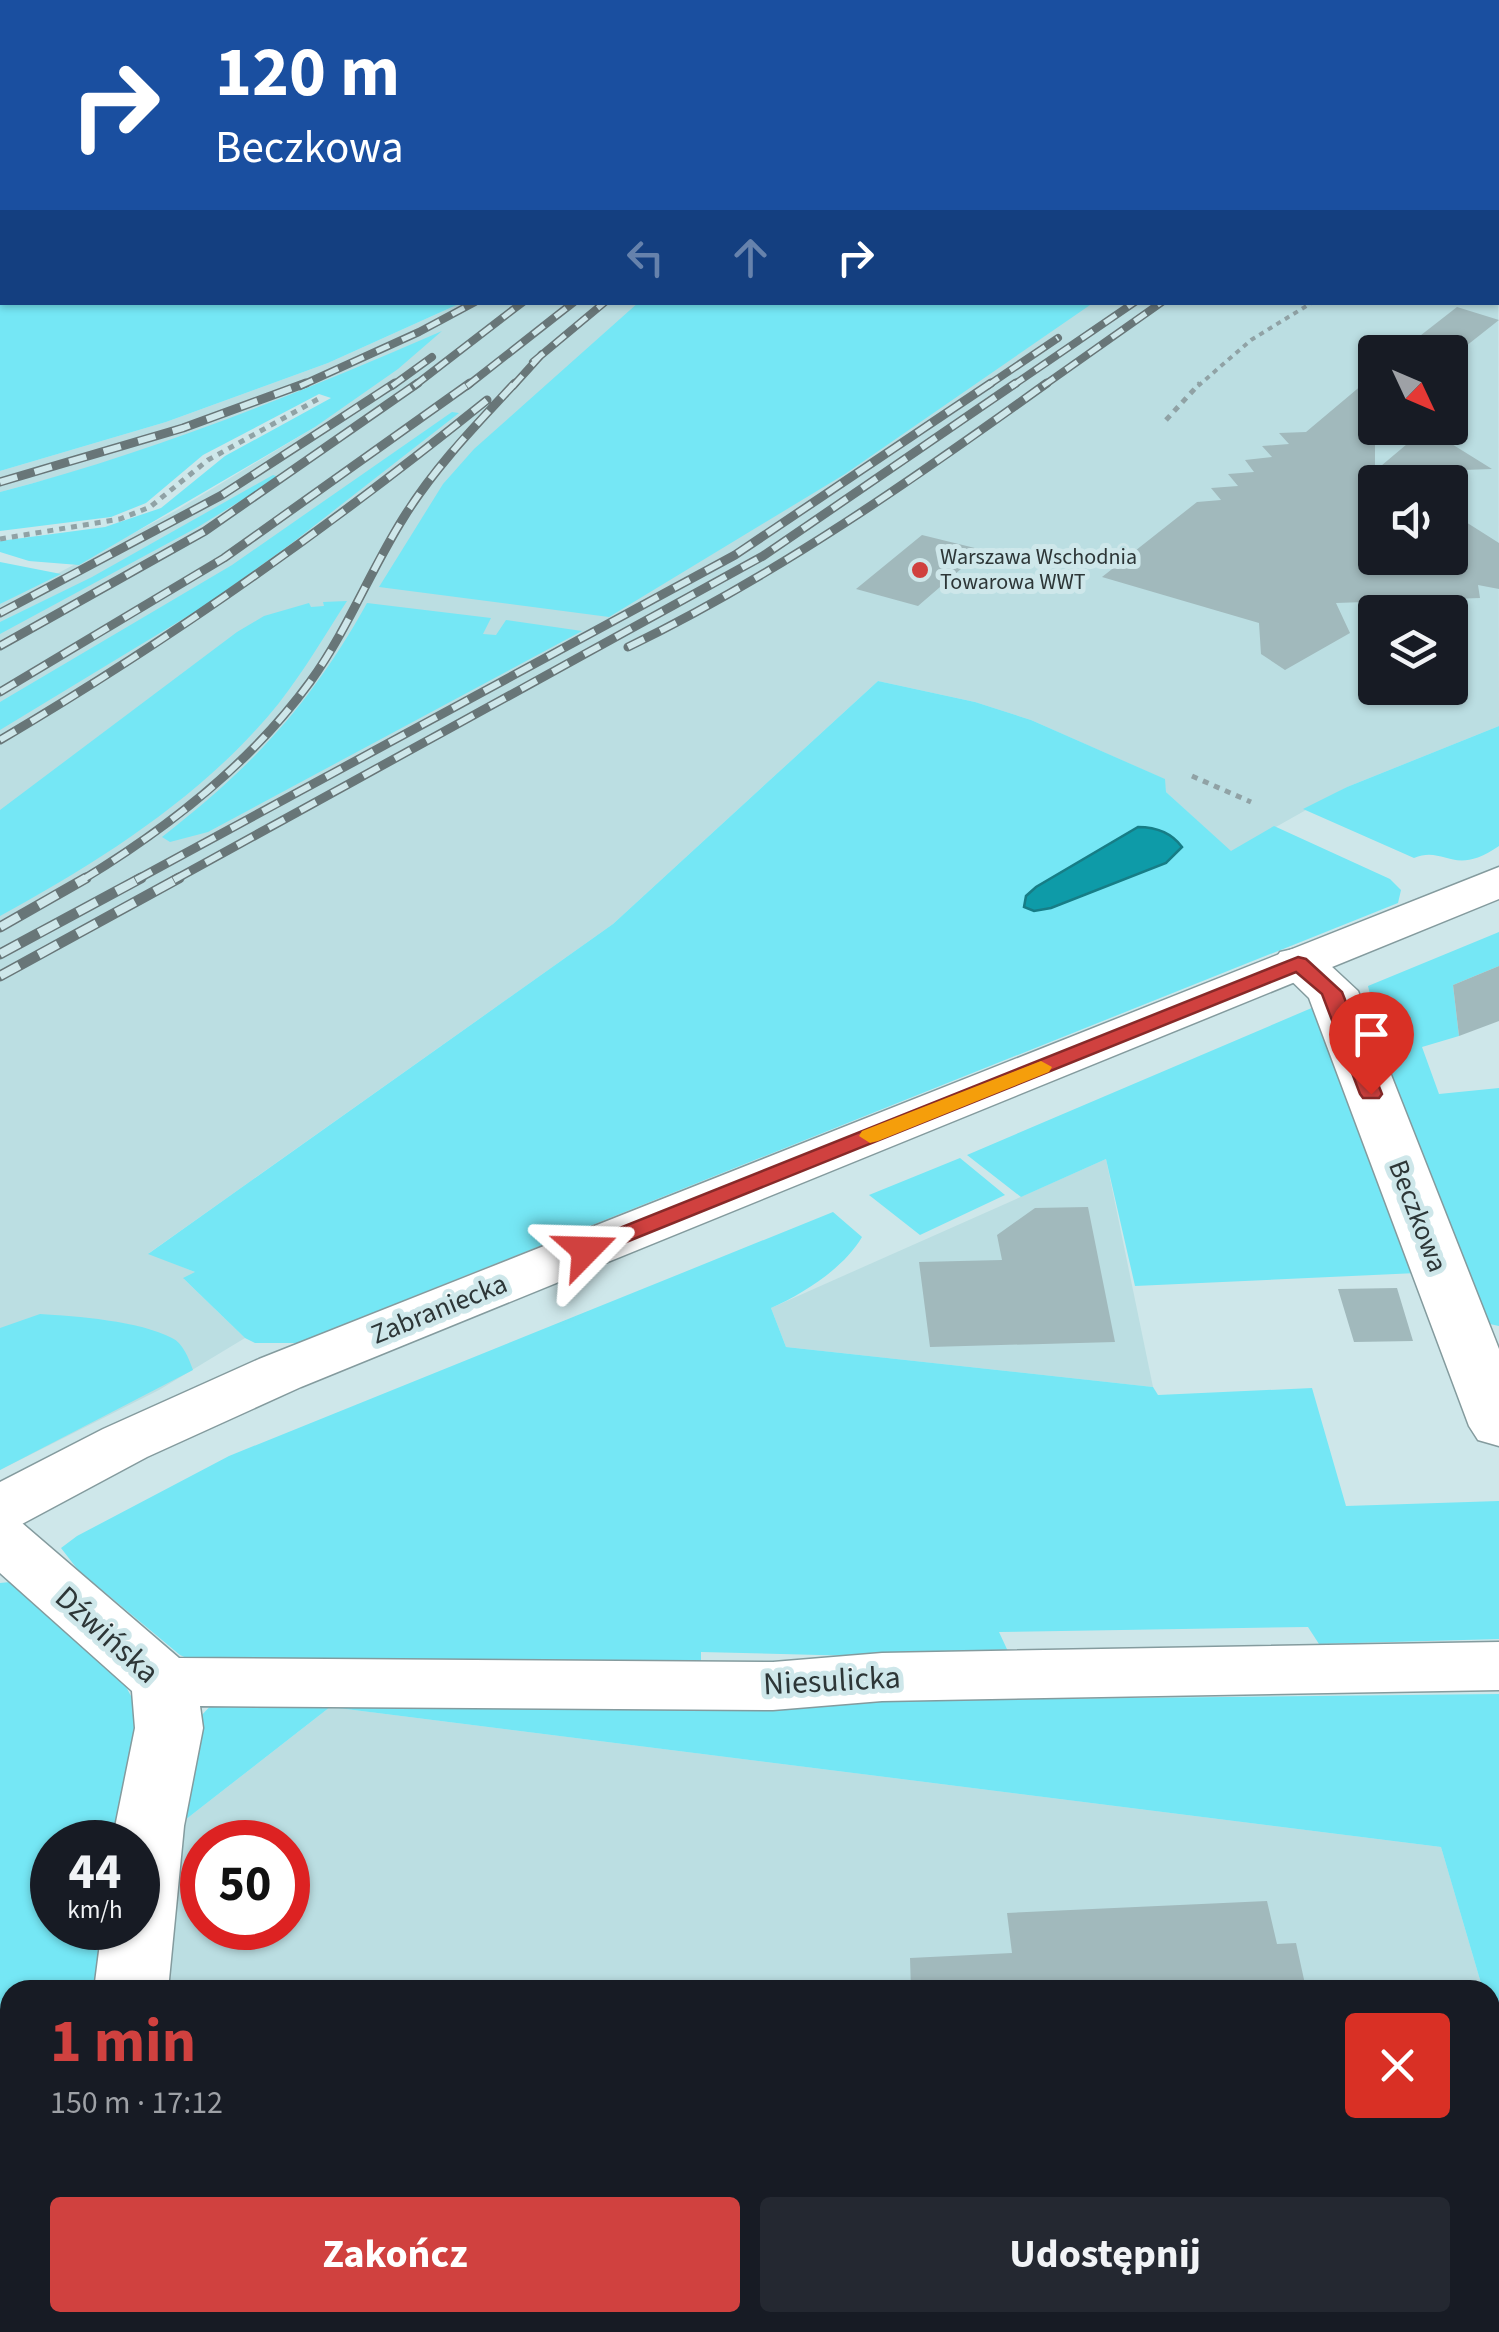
<!DOCTYPE html>
<html lang="pl">
<head>
<meta charset="utf-8">
<style>
	:root { --surface:#171b24; --page:#242831; --text:#f1f3f6; --muted:#9ea1a6; --accent:#d0413f }
	body { margin:0; font-family:"Source Sans 3",sans-serif; background:var(--page); color:var(--text); height:100vh; display:flex; flex-direction:column; font-size:38px; white-space:nowrap }
	* { box-sizing:border-box; margin:0 }
	p { font-size:32px; color:var(--muted) }
	.icon { flex:none; width:55px; height:55px; fill:none; stroke:currentColor; stroke-width:2; stroke-linecap:round; stroke-linejoin:round }
	.map { position:relative; flex:1; overflow:hidden }
	.panel { position:absolute; left:0px; top:1980px; width:1500px; height:352px; display:flex; flex-direction:column; background:var(--surface); border-radius:30px 30px 0 0; box-shadow:0 2px 8px #0004 }
	.panel>* { flex:none }
	.banner { position:absolute; left:0px; top:0px; width:1500px; height:305px; box-shadow:0 2px 8px #0004; background:#1a4fa0; color:#fff; overflow:hidden }
	.needle { width:65px; rotate:134deg }
	.controls { position:absolute; left:1358px; top:335px; display:grid; gap:20px }
	.controls a { display:grid; place-items:center; width:110px; height:110px; border-radius:10px; background:var(--surface); box-shadow:0 2px 8px #0004; font-size:50px }
	.speed { position:absolute; left:30px; top:1820px; display:flex; gap:20px; font-size:50px; font-weight:700; text-align:center }
	.speed>* { display:grid; place-content:center; width:130px; height:130px; border-radius:50%; background:var(--surface); box-shadow:0 2px 8px #0004; line-height:1 }
	.speed small { font-size:25px; font-weight:400 }
	.speed .limit { border:15px solid #d22; background:#fff; color:#111 }
	.pin { position:absolute; display:grid; place-items:center; width:85px; height:85px; color:#fff; margin:-102px -42px; border-radius:50% 50% 50% 0; rotate:-45deg; box-shadow:0 0 10px #0007 }
	.pin .icon { rotate:45deg }
	.me { position:absolute; width:110px; margin:-55px; rotate:68deg; stroke-linejoin:round; filter:drop-shadow(0 0 8px #0008) }
	.turn { display:flex; align-items:center; gap:35px; height:210px; padding:0 50px; font-size:45px }
	.turn .icon { width:130px; height:130px; stroke-width:2.5 }
	.turn b { display:block; font-size:70px; line-height:85px }
	.lanes { display:flex; align-items:center; height:95px; padding:0 50px; background:#0003; justify-content:center; gap:50px; direction:ltr }
	.lanes .off { opacity:.35 }
	.round { display:grid; place-items:center; flex:none; width:105px; height:105px; border-radius:10px; background:var(--page) }
	.summary { display:flex; align-items:center; justify-content:space-between; height:170px; padding:0 50px }
	h1 { font-size:60px; font-weight:700; line-height:75px; color:var(--accent) }
	.action { display:flex; gap:20px; margin-top:auto; padding:20px 50px }
	.action a { flex:1; height:115px; border-radius:10px; background:var(--accent); color:#fff; font-size:40px; font-weight:700; line-height:115px; text-align:center }
	.action a+a { background:var(--page); color:var(--text) }
	.map>svg:first-child { display:block }
	.built { fill:#bbdee2; fill-rule:evenodd }
	.green { fill:#75e7f5 }
	.water { fill:#0e9ba8; stroke:#177d86; stroke-width:2.5 }
	.building { fill:#a1b9bc }
	.lines { fill:none; stroke-linecap:round; stroke-linejoin:round }
	.minor-casing { stroke:#849b9e; stroke-width:3 }
	.major-casing { stroke:#849b9e; stroke-width:3 }
	.path-far1 { stroke:#90a2a5; stroke-width:4; stroke-dasharray:5 5; stroke-linecap:butt }
	.path { stroke:#90a2a5; stroke-width:5; stroke-dasharray:6 6; stroke-linecap:butt }
	.minor { fill:#fff; fill-rule:evenodd }
	.major { fill:#fff; fill-rule:evenodd }
	.rail-far2-casing { stroke:#687678; stroke-width:8 }
	.rail-far1-casing { stroke:#687678; stroke-width:9 }
	.rail-casing { stroke:#687678; stroke-width:11 }
	.rail-far2 { stroke:#cee7ea; stroke-width:5; stroke-dasharray:14; stroke-linecap:butt }
	.rail-far1 { stroke:#cee7ea; stroke-width:6; stroke-dasharray:18; stroke-linecap:butt }
	.rail { stroke:#cee7ea; stroke-width:8; stroke-dasharray:22; stroke-linecap:butt }
	.route { fill:#d0413f; stroke:#872a29; stroke-width:2.5 }
	.slow { fill:#f59e0b }
	.poi-dot { fill:#d0413f; stroke:#cee7ea; stroke-width:4 }
	.labels { text-anchor:middle; dominant-baseline:central; stroke-width:10; stroke-linejoin:round; paint-order:stroke }
	.far-poi-label { font-size:22px; fill:#2d3637; stroke:#cee7ea; text-anchor:start }
	.street-label { font-size:28px; fill:#2d3637; stroke:#cee7ea }
	.near-street-label { font-size:32px; fill:#2d3637; stroke:#cee7ea }
</style>
</head>
<body>
<div class="map">
<svg width="1499" height="2332" viewBox="0 0 1499 2332">
	<rect width="100%" height="100%" fill="#cee7ea"/>
	<!-- built -->
	<path class="built" d="M518 0H1499V137L1498 2H511Z
		M1498 221 1499 726 1347 787 1231 852 1166 792 1164 779 1031 720 975 702 878 681 613 924 149 1253 197 1273 184 1279 245 1338 159 1390 0 1470V604L177 510 315 427 438 334 288 398 105 464 0 492V471L166 422 328 363 461 303 1498 302ZM1375 352H1450V428H1375ZM1375 482H1450V558H1375ZM1375 612H1450V688H1375Z
		M1106 1159 1153 1387 786 1347 771 1308Z
		M330 1707 1441 1847 1483 1990H164L185 1820ZM202 1842H288V1928H202Z
		M1490 2013 1499 2044V2332H121L122 2322H1490Z
		M10 2134V2322L54 2323 53 2332H0V2135Z"/>
	<!-- green -->
	<path class="green" d="M0 293 2 302 461 303 328 363 166 422 0 471Z
		M639 302H1093V303L845 474 609 617 379 587 443 484 474 449Z
		M442 331 398 369 315 427 79 565 29 561 0 552V541L105 527 161 508 225 456 331 398 319 394 203 455 146 503 111 517 0 531V492C153 452 297 394 442 331Z
		M452 412 459 413 292 543 206 605 0 730V702L232 565Z
		M273 475 279 477 198 527 0 634V622L92 577Z
		M0 562 61 574 0 604Z
		M347 601C325 635 304 671 279 703 206 794 101 861 0 916V810L237 632 264 616 309 603 311 607 324 606 323 602Z
		M367 603 491 618 483 634 496 635 506 620 582 631 208 832 170 842 162 837C253 766 311 704 367 603Z
		M878 681 975 702 1031 720 1165 779 1166 792 1231 851 1274 826 1390 879 1401 890 1398 903 297 1343H255L245 1338 183 1278 195 1272 148 1254 613 924Z
		M1499 726V846C1453 878 1445 845 1414 858L1303 809 1347 787Z
		M1499 932V966L1453 985 1459 1036 1422 1047 1439 1094 1499 1088V1326L1485 1323 1448 1220 1412 1146 1392 1085 1368 986Z
		M1321 1004 1417 1273 1135 1286 1106 1159 1021 1197 967 1155Z
		M960 1158 1005 1195 920 1235 869 1195Z
		M833 1212 862 1237C844 1268 803 1294 771 1308L786 1347 1153 1387 1158 1395 1312 1388 1346 1506 1499 1501V1639L1319 1644 1308 1627 999 1632 1012 1660 701 1652V1672L193 1661 180 1655 78 1570 61 1548 77 1536 229 1456Z
		M40 1314C76 1316 140 1321 172 1338 183 1343 189 1359 193 1370L0 1470V1328Z
		M10 1582 123 1681 132 1698 146 1744 130 1842H52V1928H121L115 1990H10V2037L0 2038V1583Z
		M1499 1694V2044L1490 2013V1990H1483L1441 1847 330 1707 185 1820 200 1717 216 1700 330 1707Z"/>
	<!-- water -->
	<path class="water" d="M1138 827C1156 827 1171 832 1182 847L1166 863 1051 908 1034 911 1024 907 1026 896 1036 887Z"/>
	<!-- building -->
	<path class="building" d="M1457 307 1499 320 1461 350 1416 339Z
		M1375 374V471L1426 428 1492 469 1375 473V558H1450V512L1499 543V589L1478 585 1480 598 1336 603 1350 633 1285 670 1261 654 1259 623 1102 577 1197 502 1221 500 1211 488 1238 486 1228 474 1254 472 1245 460 1272 457 1262 446 1289 444 1279 433 1306 432Z
		M922 535 983 550 918 606 856 589Z
		M1499 966V1021L1459 1036 1453 985Z
		M1088 1207 1115 1342 930 1347 919 1262 1002 1260 997 1235 1035 1208Z
		M1397 1288 1413 1341 1354 1342 1338 1289Z
		M1267 1901 1277 1944 1296 1943 1305 1984 1246 1987V1990H911L910 1958 1012 1953 1007 1913Z"/>
	<g class="lines">
		<!-- minor casing -->
		<g class="minor-casing">
			<path id="minor" d="M0 40H2V58H0Z
				M1298 948 1316 952 1358 991 1499 1349V1446L1478 1440 1469 1426 1309 998 1273 963 1280 952Z
				M0 1516 22 1523 179 1658 773 1662 882 1653 1499 1642V1690L882 1701 773 1710 200 1706 203 1728 184 1826 168 1990H94L102 1928H138V1842H112L135 1728 132 1691 0 1573Z
				M54 2322H134L133 2332H53Z"/>
		</g>
		<!-- major casing -->
		<g class="major-casing">
			<path id="major" d="M1499 867V899L301 1387 147 1457 22 1524 0 1530V1482L103 1429 259 1359Z"/>
		</g>
		<!-- path-far1 -->
		<path class="path-far1" d="M139 0 146 2
			M527 2 534 0
			M1198 386 1251 340 1313 302"/>
		<!-- path -->
		<path class="path" d="M1166 420 1200 383
			M0 539 120 519 150 507 208 460 320 398
			M1192 776 1251 802"/>
		<!-- minor -->
		<use href="#minor" class="minor"/>
		<!-- major -->
		<use href="#major" class="major"/>
		<!-- rail-far2 casing -->
		<g class="rail-far2-casing">
			<path id="rail-far2" d="M636 2 643 0
				M659 2 667 0
				M689 2 696 0
				M851 2 855 0
				M933 2 937 0
				M964 2 968 0
				M987 2 991 0
				M1359 2 1364 0
				M1390 2 1395 0
				M1421 2 1426 0
				M1491 2 1495 0
				M533 362 605 302
				M300 386 419 332 475 302
				M392 386 432 357
				M414 386 523 302
				M467 386 574 302
				M513 386 542 354
				M987 386 1058 338
				M1012 386 1135 302
				M1043 386 1162 302"/>
		</g>
		<!-- rail-far1 casing -->
		<g class="rail-far1-casing">
			<path id="rail-far1" d="M0 482 183 428 306 383
				M0 613 222 495 395 383
				M0 646 205 531 418 383
				M628 647C778 574 912 480 1047 383
				M0 692 224 558 470 383
				M0 740C172 639 332 525 487 400
				M82 880C168 828 250 764 310 682 347 631 370 571 404 517 435 467 475 426 515 383
				M136 880 735 555 991 383
				M174 880 763 556 1016 383"/>
		</g>
		<!-- rail casing -->
		<g class="rail-casing">
			<path id="rail" d="M0 927 86 878
				M0 954 141 878
				M0 976 179 878"/>
		</g>
		<!-- rail-far2 -->
		<use href="#rail-far2" class="rail-far2"/>
		<!-- rail-far1 -->
		<use href="#rail-far1" class="rail-far1"/>
		<!-- rail -->
		<use href="#rail" class="rail"/>
	</g>
	<!-- route -->
	<path class="route" d="M1298 957 1306 959 1342 992 1382 1094 1379 1098H1363L1360 1094 1322 994 1296 972 594 1255 586 1258 574 1250 577 1245Z"/>
	<!-- slow -->
	<path class="slow" d="M1041 1061 1052 1067 1049 1072 878 1141 870 1143 859 1136 862 1131Z"/>
	<!-- markers -->
	<circle class="poi-dot" cx="920" cy="570" r="10"/>
	<g class="labels">
		<!-- far-poi labels -->
		<g class="far-poi-label">
			<text x="940" y="557">Warszawa Wschodnia<tspan x="940" dy="25">Towarowa WWT</tspan></text>
		</g>
		<!-- street labels -->
		<g class="street-label">
			<text transform="translate(1418 1216) rotate(69)">Beczkowa</text>
			<text transform="translate(439 1309) rotate(-22)">Zabraniecka</text>
		</g>
		<!-- near-street labels -->
		<g class="near-street-label">
			<text transform="translate(107 1635) rotate(42)">Dźwińska</text>
			<text transform="translate(832 1681) rotate(-3)">Niesulicka</text>
		</g>
	</g>
</svg>
<div class="controls">
<a><svg class="needle" viewBox="-14 -14 28 28"><path d="M0-13l5 13h-10z" fill="#e53935"/><path d="M0 13l5-13h-10z" fill="#9ea1a6"/></svg></a>
<a><svg class="icon" aria-label="sound" viewBox="0 0 24 24"><path d="M4 9h4l5-4v14l-5-4H4zM17 9q2 3 0 6"/></svg></a>
<a><svg class="icon" aria-label="layers" viewBox="0 0 24 24"><path d="M12 4l9 5-9 5-9-5zM3 14l9 5 9-5"/></svg></a>
</div>
<div class="speed"><div>44<small>km/h</small></div><div class="limit">50</div></div>
<div class="pin" style="left:1371px;top:1094px;background:#d93025"><svg class="icon" aria-label="arrive" viewBox="0 0 24 24"><path d="M6 21V4h12l-3 4 3 4H6"/></svg></div>
<svg class="me" style="left:586px;top:1250px" viewBox="-20 -20 40 40"><path d="M0-17L14 15 0 8-14 15z" fill="#d0413f" stroke="#fff" stroke-width="4"/></svg>
<div class="banner">
<div class="turn"><svg class="icon" aria-label="right" viewBox="0 0 24 24"><path d="M7 20v-9h11M14 6l5 5-5 5"/></svg><div><b>120 m</b>Beczkowa</div></div>
<div class="lanes"><svg class="icon off" aria-label="left" viewBox="0 0 24 24"><path d="M17 20v-9H6M10 6l-5 5 5 5"/></svg><svg class="icon off" aria-label="ahead" viewBox="0 0 24 24"><path d="M12 20V5M6 11l6-6 6 6"/></svg><svg class="icon" aria-label="right" viewBox="0 0 24 24"><path d="M7 20v-9h11M14 6l5 5-5 5"/></svg></div>
</div>
<section class="panel">
<div class="summary"><div><h1>1 min</h1><p>150 m · 17:12</p></div><a class="round" style="background:#d93025;color:#fff"><svg class="icon" aria-label="close" viewBox="0 0 24 24"><path d="M6 6l12 12M18 6L6 18"/></svg></a></div>
<div class="action"><a>Zakończ</a><a>Udostępnij</a></div>
</section>
</div>
</body>
</html>
